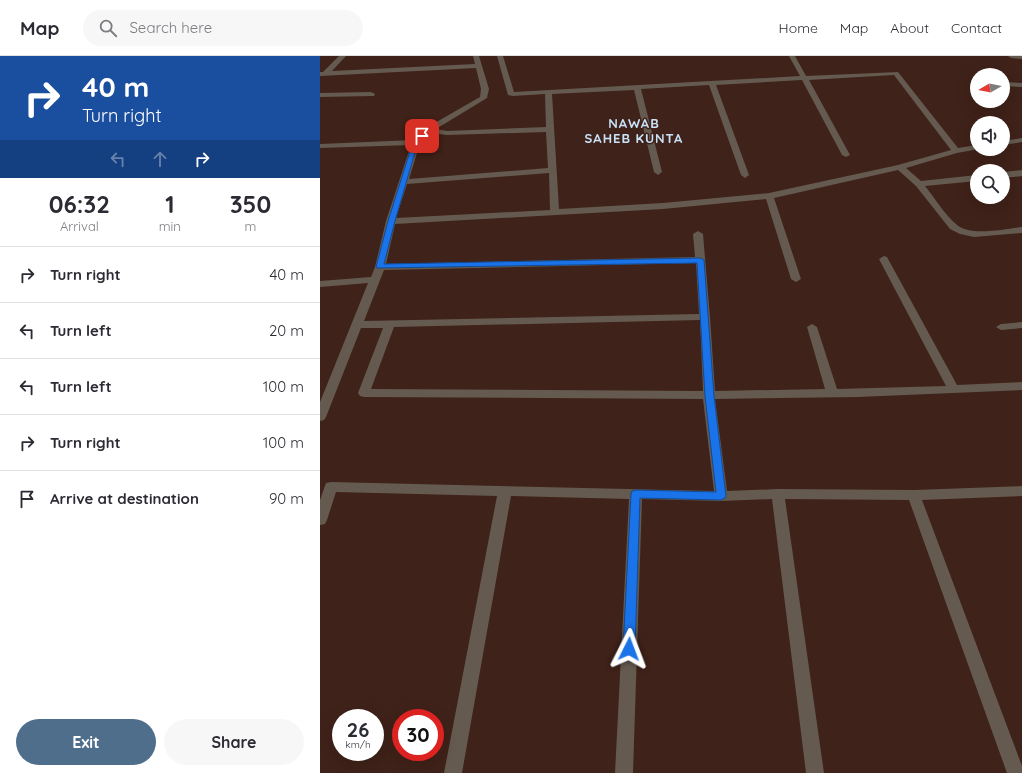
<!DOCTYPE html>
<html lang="en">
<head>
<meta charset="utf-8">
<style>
	:root { --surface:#fff; --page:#f7f7f7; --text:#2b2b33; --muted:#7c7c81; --line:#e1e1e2; --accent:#4e6e8c }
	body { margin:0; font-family:Quicksand,sans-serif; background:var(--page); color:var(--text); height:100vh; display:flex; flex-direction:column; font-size:15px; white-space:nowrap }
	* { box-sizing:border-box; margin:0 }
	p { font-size:13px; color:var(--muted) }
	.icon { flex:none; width:22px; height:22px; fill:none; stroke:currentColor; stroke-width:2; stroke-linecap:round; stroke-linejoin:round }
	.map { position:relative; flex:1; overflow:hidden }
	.side { display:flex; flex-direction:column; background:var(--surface); width:320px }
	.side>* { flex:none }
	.banner { background:#1a4fa0; color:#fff; overflow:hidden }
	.needle { width:26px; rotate:261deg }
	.buttons { position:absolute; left:650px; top:12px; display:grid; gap:8px }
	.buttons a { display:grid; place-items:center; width:40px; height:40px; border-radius:50%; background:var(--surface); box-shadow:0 4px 16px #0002; font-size:20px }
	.speed { position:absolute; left:12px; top:653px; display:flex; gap:8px; font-size:20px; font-weight:700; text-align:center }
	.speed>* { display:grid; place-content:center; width:52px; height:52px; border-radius:50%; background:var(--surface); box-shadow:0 4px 16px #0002; line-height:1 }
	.speed small { font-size:10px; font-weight:400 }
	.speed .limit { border:6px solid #d22; background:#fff; color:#111 }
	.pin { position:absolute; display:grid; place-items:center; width:34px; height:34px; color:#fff; margin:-17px; border-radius:8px; box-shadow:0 2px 6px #0006 }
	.me { position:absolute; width:44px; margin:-22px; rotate:3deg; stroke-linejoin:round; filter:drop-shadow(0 0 3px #0008) }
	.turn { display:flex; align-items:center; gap:14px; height:84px; padding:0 16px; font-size:18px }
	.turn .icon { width:52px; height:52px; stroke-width:2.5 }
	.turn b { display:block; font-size:28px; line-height:34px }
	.lanes { display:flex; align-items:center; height:38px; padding:0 16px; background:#0003; justify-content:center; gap:20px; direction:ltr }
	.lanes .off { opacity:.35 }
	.eta { display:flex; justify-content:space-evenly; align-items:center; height:68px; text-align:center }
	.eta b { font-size:24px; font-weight:700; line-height:28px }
	.button { display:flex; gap:8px; margin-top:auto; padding:8px 16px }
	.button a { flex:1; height:46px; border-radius:24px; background:var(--accent); color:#fff; font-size:16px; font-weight:700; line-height:46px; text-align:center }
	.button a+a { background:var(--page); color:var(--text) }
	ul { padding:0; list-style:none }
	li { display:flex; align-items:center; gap:12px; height:56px; padding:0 16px; border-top:1px solid var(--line) }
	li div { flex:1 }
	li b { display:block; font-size:15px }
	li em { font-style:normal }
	header { display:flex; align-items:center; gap:24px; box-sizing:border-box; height:56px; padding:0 20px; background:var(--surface); border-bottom:1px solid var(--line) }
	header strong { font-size:19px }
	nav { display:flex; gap:22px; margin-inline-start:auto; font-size:14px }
	.search { width:280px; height:36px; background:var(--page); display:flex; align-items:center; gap:10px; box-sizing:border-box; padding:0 14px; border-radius:22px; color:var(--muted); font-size:15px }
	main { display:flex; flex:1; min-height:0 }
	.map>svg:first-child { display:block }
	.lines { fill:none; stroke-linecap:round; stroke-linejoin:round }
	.minor { fill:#645a4f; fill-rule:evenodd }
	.route { fill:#1a73e8; stroke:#114b97 }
	.labels { text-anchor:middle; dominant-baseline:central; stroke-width:3; stroke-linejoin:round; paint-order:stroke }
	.far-district-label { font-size:13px; font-weight:bold; letter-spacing:1px; fill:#c9e2f8; stroke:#3f2219 }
</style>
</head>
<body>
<header>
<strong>Map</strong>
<div class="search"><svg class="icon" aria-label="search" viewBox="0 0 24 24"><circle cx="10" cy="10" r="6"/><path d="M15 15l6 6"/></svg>Search here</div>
<nav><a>Home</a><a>Map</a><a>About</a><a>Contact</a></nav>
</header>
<main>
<section class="side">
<div class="banner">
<div class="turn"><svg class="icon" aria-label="right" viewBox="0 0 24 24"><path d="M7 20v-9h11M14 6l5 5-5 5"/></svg><div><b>40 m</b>Turn right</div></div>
<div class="lanes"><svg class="icon off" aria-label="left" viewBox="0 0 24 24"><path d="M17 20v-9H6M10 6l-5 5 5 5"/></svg><svg class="icon off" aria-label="ahead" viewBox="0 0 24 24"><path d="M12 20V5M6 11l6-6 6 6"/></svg><svg class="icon" aria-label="right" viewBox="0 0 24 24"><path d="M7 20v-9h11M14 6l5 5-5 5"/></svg></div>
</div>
<div class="eta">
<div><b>06:32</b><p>Arrival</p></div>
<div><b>1</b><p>min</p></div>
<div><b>350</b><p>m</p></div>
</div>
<ul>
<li><svg class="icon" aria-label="right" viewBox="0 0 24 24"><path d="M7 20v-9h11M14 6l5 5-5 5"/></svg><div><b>Turn right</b></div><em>40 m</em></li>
<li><svg class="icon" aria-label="left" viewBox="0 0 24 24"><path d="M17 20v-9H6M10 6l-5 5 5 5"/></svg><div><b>Turn left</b></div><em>20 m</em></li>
<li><svg class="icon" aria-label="left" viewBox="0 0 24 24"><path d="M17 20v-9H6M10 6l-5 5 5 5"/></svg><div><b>Turn left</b></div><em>100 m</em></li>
<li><svg class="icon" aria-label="right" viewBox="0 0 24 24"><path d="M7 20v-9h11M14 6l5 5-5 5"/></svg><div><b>Turn right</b></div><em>100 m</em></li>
<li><svg class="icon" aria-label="arrive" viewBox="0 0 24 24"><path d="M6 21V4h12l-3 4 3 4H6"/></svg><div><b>Arrive at destination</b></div><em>90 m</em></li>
</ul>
<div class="button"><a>Exit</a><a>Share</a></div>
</section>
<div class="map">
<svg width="702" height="717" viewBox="0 0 702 717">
	<rect width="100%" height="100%" fill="#3f2219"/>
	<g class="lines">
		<!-- minor -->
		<path class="minor" d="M19 0H26L12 15 155 8 153 0H159L169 33 167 42 116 73 127 75 226 71 225 38 193 40 188 39 177 0H183L194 36 480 20 469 0H475L486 20 578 16 638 92 657 89V93H659L637 97 586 112 601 125 657 119V125L605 130C615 142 624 158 636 168 649 181 685 173 702 171V177L654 181 640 178 630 173 596 130 578 114 454 142 481 223 476 226 471 223 446 143 343 153 75 168 66 208 375 201 373 178 378 175 383 178 390 261 395 335 505 333 487 271 492 268 497 271 517 333 626 330 559 203 564 200 567 201 637 329 702 326V334L538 341 395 343 407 435 458 433 594 434 702 430V440L602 444 702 710V717H687L589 444 465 443 504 717H486L452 443 401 445 322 443 313 717H295L309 443 191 440 142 717H124L177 440 16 436 7 464 5 468 0 469V444L6 427 11 426 394 435 383 343 44 341 40 340 38 337 63 272H41L6 361 4 364 0 365V346L48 227 0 231V225L51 221 55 211 66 165 91 89 0 92V88L94 84 106 72 160 41 161 33 156 12 0 20V16H3ZM574 19 631 94 578 109 449 137 343 147 239 153 232 38 314 34 334 116 338 119 342 116 321 33 389 29 421 119 425 122 429 119 396 29 482 24 522 99 526 101 530 99 489 24ZM226 76 228 112 89 123 100 87 111 77 127 79ZM229 117 230 154 76 162 87 128ZM376 207 379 258 44 265 64 214ZM380 264 383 335 51 333 74 271Z
			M688 0H702V3L691 2Z
			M683 26 702 27V31L683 30Z
			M51 36 55 38 54 40 0 41V37Z
			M702 82V86L683 89V85Z
			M702 114V120L683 122V116Z
			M702 266V272L681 274 676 271 681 268Z"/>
	</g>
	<!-- route -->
	<path class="route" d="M100 78 105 80 98 86 75 165 64 208 380 202 384 204 394 340 406 440 405 442 401 444 320 442 315 593 313 597 309 598 305 597 303 593 311 438 312 435 316 434 396 436 385 340 377 207 57 212 56 211 68 165 93 86Z"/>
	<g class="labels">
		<!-- far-district labels -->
		<g class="far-district-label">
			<text x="314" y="67">NAWAB<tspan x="314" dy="15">SAHEB KUNTA</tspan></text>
		</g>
	</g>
</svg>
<div class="buttons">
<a><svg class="needle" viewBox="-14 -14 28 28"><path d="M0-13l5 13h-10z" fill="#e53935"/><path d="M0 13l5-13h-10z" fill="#7c7c81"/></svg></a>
<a><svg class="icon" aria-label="sound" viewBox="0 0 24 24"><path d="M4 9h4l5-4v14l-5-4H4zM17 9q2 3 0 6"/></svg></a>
<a><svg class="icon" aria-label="search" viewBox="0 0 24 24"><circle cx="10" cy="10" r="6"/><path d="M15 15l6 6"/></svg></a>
</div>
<div class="speed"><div>26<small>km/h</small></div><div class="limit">30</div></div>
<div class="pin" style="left:102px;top:80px;background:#d93025"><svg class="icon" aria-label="arrive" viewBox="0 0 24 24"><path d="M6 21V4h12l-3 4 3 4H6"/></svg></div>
<svg class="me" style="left:309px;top:593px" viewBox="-20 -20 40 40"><path d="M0-17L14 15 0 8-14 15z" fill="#1a73e8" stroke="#fff" stroke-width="4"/></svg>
</div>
</main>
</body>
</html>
